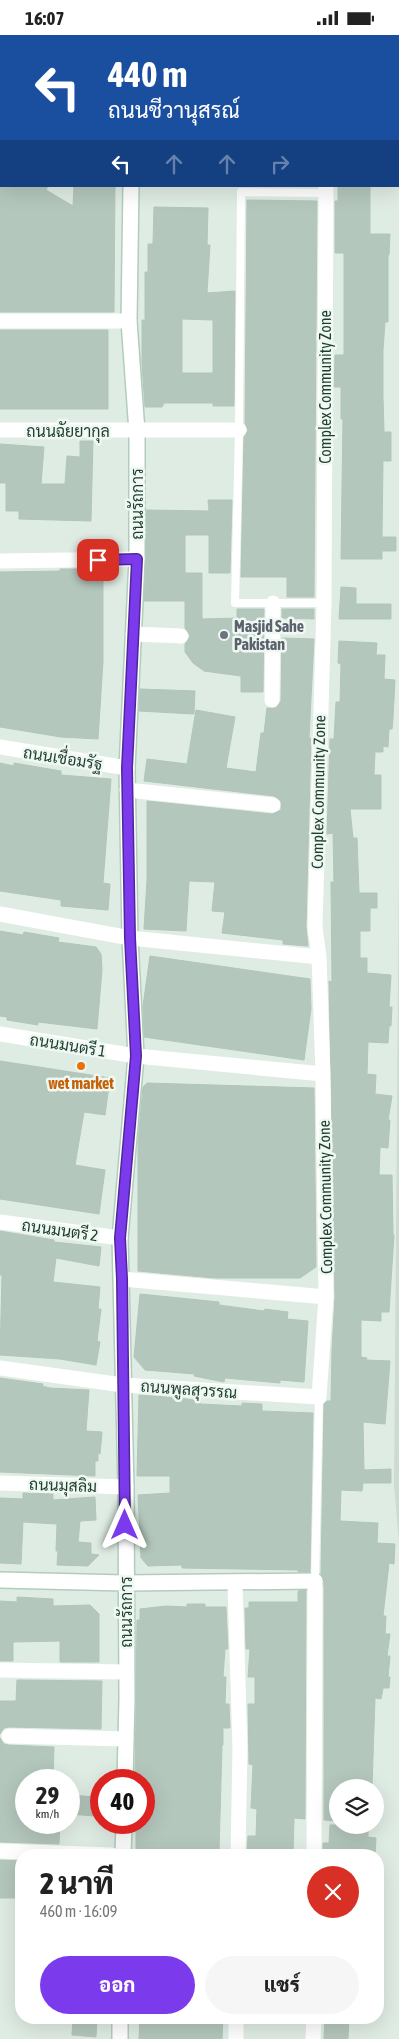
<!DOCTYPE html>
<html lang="th">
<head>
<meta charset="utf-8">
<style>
	:root { --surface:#fff; --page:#f6f6f6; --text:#222; --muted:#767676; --accent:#7c3aed }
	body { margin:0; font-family:"Asap Condensed",Sarabun,sans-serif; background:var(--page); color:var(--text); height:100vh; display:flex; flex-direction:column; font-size:19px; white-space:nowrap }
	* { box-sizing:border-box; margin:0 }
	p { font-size:16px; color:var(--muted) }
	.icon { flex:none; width:28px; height:28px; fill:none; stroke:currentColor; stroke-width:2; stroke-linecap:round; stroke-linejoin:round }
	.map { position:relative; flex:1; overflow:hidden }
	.drawer { position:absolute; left:15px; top:1814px; width:369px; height:175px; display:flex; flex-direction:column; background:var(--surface); border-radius:20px; box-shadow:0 5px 20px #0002 }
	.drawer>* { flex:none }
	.hud { position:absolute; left:0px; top:0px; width:400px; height:152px; box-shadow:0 5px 20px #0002; background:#1a4fa0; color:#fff; overflow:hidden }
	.fabs { position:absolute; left:329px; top:1744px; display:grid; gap:10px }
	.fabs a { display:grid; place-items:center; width:55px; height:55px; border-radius:50%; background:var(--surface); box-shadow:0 5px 20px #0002; font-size:25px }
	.speed { position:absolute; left:15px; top:1734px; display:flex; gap:10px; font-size:25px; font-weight:700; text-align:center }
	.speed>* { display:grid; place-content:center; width:65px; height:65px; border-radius:50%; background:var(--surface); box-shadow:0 5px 20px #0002; line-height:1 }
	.speed small { font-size:12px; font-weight:400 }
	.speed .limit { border:8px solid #d22; background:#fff; color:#111 }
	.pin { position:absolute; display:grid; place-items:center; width:42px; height:42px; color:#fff; margin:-21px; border-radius:10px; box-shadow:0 2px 8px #0006 }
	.me { position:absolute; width:55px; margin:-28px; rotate:0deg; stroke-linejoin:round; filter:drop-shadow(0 0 4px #0008) }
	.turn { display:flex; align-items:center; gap:18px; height:105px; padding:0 25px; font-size:22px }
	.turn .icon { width:65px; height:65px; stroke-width:2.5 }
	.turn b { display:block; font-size:35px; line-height:42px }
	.lanes { display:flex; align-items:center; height:48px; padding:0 25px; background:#0003; justify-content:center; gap:25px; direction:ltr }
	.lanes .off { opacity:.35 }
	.round { display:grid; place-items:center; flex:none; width:52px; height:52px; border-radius:26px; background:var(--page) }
	.overview { display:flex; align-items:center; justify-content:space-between; height:85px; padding:0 25px }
	h1 { font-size:30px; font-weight:800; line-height:38px }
	.action { display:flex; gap:10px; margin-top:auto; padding:10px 25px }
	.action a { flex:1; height:58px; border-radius:30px; background:var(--accent); color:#fff; font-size:20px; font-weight:800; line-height:58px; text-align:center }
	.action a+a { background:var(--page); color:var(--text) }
	.status { display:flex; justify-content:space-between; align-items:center; height:35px; padding:0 25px; background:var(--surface); direction:ltr }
	.status svg { height:14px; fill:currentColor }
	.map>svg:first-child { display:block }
	.built { fill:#cddcd2 }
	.building { fill:#b4c7bc; stroke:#b1c6b9; fill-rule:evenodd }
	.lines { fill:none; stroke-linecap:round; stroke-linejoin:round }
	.secondary-casing { stroke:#b1cdbd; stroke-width:18 }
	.lane { stroke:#fff; stroke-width:8 }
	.street { stroke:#fff; stroke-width:15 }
	.secondary { stroke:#fff; stroke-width:15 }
	.route-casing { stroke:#51269a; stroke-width:12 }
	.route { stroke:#7c3aed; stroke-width:9 }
	.worship-dot { fill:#6b7280; stroke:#eff8f2; stroke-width:2 }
	.food-dot { fill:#e8710a; stroke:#eff8f2; stroke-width:2 }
	.labels { text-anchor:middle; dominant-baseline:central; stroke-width:5; stroke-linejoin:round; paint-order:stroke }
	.street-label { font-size:16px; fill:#1e3e2f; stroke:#eff8f2 }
	.worship-label { font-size:16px; font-weight:bold; fill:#5b616d; stroke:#eff8f2; text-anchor:start }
	.food-label { font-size:16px; font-weight:bold; fill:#c56008; stroke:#eff8f2 }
</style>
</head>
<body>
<div class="status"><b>16:07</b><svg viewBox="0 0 49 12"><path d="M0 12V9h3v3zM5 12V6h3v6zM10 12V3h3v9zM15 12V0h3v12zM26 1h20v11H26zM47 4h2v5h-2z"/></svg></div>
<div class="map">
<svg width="399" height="2004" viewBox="0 0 399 2004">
	<rect width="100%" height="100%" fill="#dfece3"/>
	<!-- built -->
	<path class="built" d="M399 827V1508L394 1450Z"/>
	<!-- building -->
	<path class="building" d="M0 151H48L46 155 73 171 74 151H115L114 277H0Z
		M338 151H370V199H390L389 220H388V287H385L383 315V362L384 397H391V426H383L382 502H396V516H382V524H341L343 384H341V352H334L335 320H344V218H335V166H338Z
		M247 165 317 166 314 562H287V542H241L244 402 248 395 245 388Z
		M154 172 208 173 207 210H210L207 258 235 256 234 371H213V368H164L162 372H145L142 329V285H145V237H148V209H153ZM182 284 213 285V338H182Z
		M0 295H108V374H0Z
		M80 406H93L91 486 19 484V476H6V448H0V409L44 412 41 449H65L67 421 80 422Z
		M208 465H232L230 538H209V500H185V538H202V584L237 583V574H264L263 657H241V641L204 636 193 628 185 617V609L190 601 185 593V566H144L146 475 209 476Z
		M60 534H103V626L98 704 61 702 0 692V537L60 536Z
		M341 552 356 553V569H391V584H339Z
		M282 574H314V584L282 583Z
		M282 603 314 604 309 703H311L306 892 308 911 283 909V905L222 898 225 877 212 876 215 847 189 846 186 896 144 894 147 845V766L272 779 281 775V766L274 761 144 746 147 724 187 729 196 675 235 682 226 733 256 737 261 698H264L267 673H276L281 666Z
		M339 606 377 608 376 620H385L384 644 395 645 393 683 392 694H389L388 712 383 711V717H375L374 740H381V774H350L353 803H357L359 858H377V873H370V896H360V923H367V938L391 940 389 972H392L391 991H389L388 1008 368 1007 367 1039 376 1040 375 1059 392 1061 388 1085H390L388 1113 380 1112 379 1140H392L393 1200H394L389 1277H381V1286L361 1285V1322L367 1323 366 1325 390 1326 385 1389 363 1387 364 1435 391 1434V1448H363L362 1456 341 1455 340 1486 378 1488 377 1508 395 1509 394 1529 389 1528 383 1581H386L385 1599H390L387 1621H390L388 1642H390L389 1653H383L381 1664 375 1663 372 1752H338V1786L324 1785V1546L321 1539 324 1369 327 1366H331L332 1315 335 1262 329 946 332 947 331 847H334L333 798 327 799 330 704H334L336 667H340L341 629 338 628Z
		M140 654 195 656 194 679 139 676Z
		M0 728 14 731V728L61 736V740L111 744 103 848 110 849 108 875 61 871V865L0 856Z
		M0 896 23 900 24 897 59 903 58 907 96 912 101 919 102 935 97 994 38 987V990L7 985V982L0 981Z
		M150 921 310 944 311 974 304 1025 144 1002 143 971Z
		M0 1026 110 1043 105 1080 84 1077 75 1130 105 1135 99 1179 0 1164Z
		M147 1048 314 1053 316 1232 300 1243H214L138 1236V1107L143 1052Z
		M0 1196 54 1205V1207L101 1212 99 1231 56 1223 53 1247 100 1252 98 1274H101L97 1306 100 1307 96 1330 60 1324 0 1320 2 1240H0Z
		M140 1259 219 1267V1270L264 1276 265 1274 288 1277 287 1284 308 1286 304 1347 280 1345V1348L225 1343 224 1347 194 1341 195 1339 145 1335 134 1322Z
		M0 1343 43 1349 42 1351 50 1353 89 1355 86 1396 102 1397 100 1419 98 1418V1426H95V1441L0 1437Z
		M139 1360 179 1363 200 1366V1369L242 1371V1368L262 1369V1376L313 1378 310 1537H298V1535L182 1533V1530L148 1531 141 1523 138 1460 170 1458V1441H137Z
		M23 1458 53 1459V1465L95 1462 96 1485 80 1486 78 1507 91 1508V1519L99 1520 88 1531 57 1530 58 1516H56L57 1489 23 1487 21 1529 0 1528V1463L23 1464Z
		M306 1555 305 1784 294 1783 293 1820H253V1816H247L248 1801H256L257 1774 251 1773 253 1730 249 1729 248 1669H255V1642H248L250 1614H246L245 1573H249V1567H298V1556Z
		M17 1562 53 1564V1571L90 1570 99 1579V1627H60V1606L13 1607V1626H0V1566L17 1567Z
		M187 1569H205V1572H226L228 1614H225L223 1642H226L225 1669H229L230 1693H223V1710H222L219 1817 179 1816V1820H136V1793H138V1788H144V1745H135L137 1585H140V1574L166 1571 187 1572Z
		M17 1645 102 1646 101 1694 9 1692 4 1693 0 1699V1666H16Z
		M0 1703 4 1709 8 1710 54 1712 53 1745H26V1788H60L59 1809 0 1807Z
		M69 1760 96 1762 95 1781 69 1779Z
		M330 1790H368V1802L376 1803 375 1820H323V1808H329Z
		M0 1825 21 1826V1863H0Z
		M73 1982 97 1983 96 2002 72 2000Z
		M140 1982H223L222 2004H139Z
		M325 1982H349L348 2004H324Z"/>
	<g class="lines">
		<!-- secondary casing -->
		<g class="secondary-casing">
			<path id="secondary" d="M0 32H1
				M0 47H1
				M0 1545 125 1548 315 1546
				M125 1745 127 1664 126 1452 120 1203 136 1021 130 903 127 733 137 524V397L129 286 131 151
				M123 1820 124 1788
				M120 2004V1982"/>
		</g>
		<!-- lane -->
		<path class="lane" d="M324 568H235L239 395 241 157 326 158
			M315 1546 319 1362"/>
		<!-- street -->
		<path class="street" d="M125 0 126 1
			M329 0V1
			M0 286H129
			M0 395H239
			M0 526 137 524
			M133 599 181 601
			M272 665 273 568
			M0 712 127 733
			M127 755 273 770
			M0 879 130 903 319 922
			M0 999 136 1021 323 1039
			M0 1187 120 1203
			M122 1244 326 1262
			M0 1333 123 1350 319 1362 326 1262 323 1039 319 922 315 892 324 568 326 151
			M0 1448 126 1452
			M235 1548 240 1714 238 1820
			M0 1635 126 1637
			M9 1701 126 1704
			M0 1816 112 1820
			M314 1820 315 1546
			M236 2004V1982
			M313 2004 314 1982"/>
		<!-- secondary -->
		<use href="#secondary" class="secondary"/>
	</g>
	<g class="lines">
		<!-- route casing -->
		<g class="route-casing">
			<path id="route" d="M98 525 137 524 127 733 130 903 136 1021 120 1203 122 1244 125 1490"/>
		</g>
		<!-- route -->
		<use href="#route" class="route"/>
	</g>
	<!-- markers -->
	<circle class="worship-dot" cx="224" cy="600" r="5"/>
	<circle class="food-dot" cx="81" cy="1031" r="5"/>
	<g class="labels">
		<!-- street labels -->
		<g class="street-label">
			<text transform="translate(325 352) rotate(-90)">Complex Community Zone</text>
			<text x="68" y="396">ถนนฉัยยากุล</text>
			<text transform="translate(137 469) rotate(-90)">ถนนรัถการ</text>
			<text transform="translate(63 723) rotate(9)">ถนนเชื่อมรัฐ</text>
			<text transform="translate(318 757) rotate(-89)">Complex Community Zone</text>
			<text transform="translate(68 1010) rotate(9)">ถนนมนตรี 1</text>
			<text transform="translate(325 1162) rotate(-91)">Complex Community Zone</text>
			<text transform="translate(60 1195) rotate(8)">ถนนมนตรี 2</text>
			<text transform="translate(189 1354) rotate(4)">ถนนพูลสุวรรณ</text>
			<text transform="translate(63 1450) rotate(2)">ถนนมุสลิม</text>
			<text transform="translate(126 1577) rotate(-90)">ถนนรัถการ</text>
		</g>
		<!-- worship labels -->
		<g class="worship-label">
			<text x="234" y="591">Masjid Sahe<tspan x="234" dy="18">Pakistan</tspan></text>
		</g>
		<!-- food labels -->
		<g class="food-label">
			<text x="81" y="1048">wet market</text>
		</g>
	</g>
</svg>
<div class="fabs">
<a><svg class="icon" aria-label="layers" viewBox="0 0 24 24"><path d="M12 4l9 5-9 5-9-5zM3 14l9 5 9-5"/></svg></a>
</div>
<div class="speed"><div>29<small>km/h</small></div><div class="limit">40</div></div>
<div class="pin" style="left:98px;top:525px;background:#d93025"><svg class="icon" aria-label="arrive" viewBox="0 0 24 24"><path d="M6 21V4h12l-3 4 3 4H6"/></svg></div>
<svg class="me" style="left:125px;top:1490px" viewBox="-20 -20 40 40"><path d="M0-17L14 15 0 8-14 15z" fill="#7c3aed" stroke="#fff" stroke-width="4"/></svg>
<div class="hud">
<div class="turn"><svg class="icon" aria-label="left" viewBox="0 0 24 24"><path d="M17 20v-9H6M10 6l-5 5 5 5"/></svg><div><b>440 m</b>ถนนชีวานุสรณ์</div></div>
<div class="lanes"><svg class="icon" aria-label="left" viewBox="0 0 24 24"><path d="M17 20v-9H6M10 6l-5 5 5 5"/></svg><svg class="icon off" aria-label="ahead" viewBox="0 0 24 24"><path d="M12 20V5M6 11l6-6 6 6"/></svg><svg class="icon off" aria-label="ahead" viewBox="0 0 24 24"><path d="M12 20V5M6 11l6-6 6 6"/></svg><svg class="icon off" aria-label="right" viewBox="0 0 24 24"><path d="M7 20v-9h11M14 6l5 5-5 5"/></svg></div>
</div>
<section class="drawer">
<div class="overview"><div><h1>2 นาที</h1><p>460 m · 16:09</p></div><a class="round" style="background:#d93025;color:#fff"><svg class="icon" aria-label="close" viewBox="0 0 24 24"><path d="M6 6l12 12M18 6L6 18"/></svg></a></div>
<div class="action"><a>ออก</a><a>แชร์</a></div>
</section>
</div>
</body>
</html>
